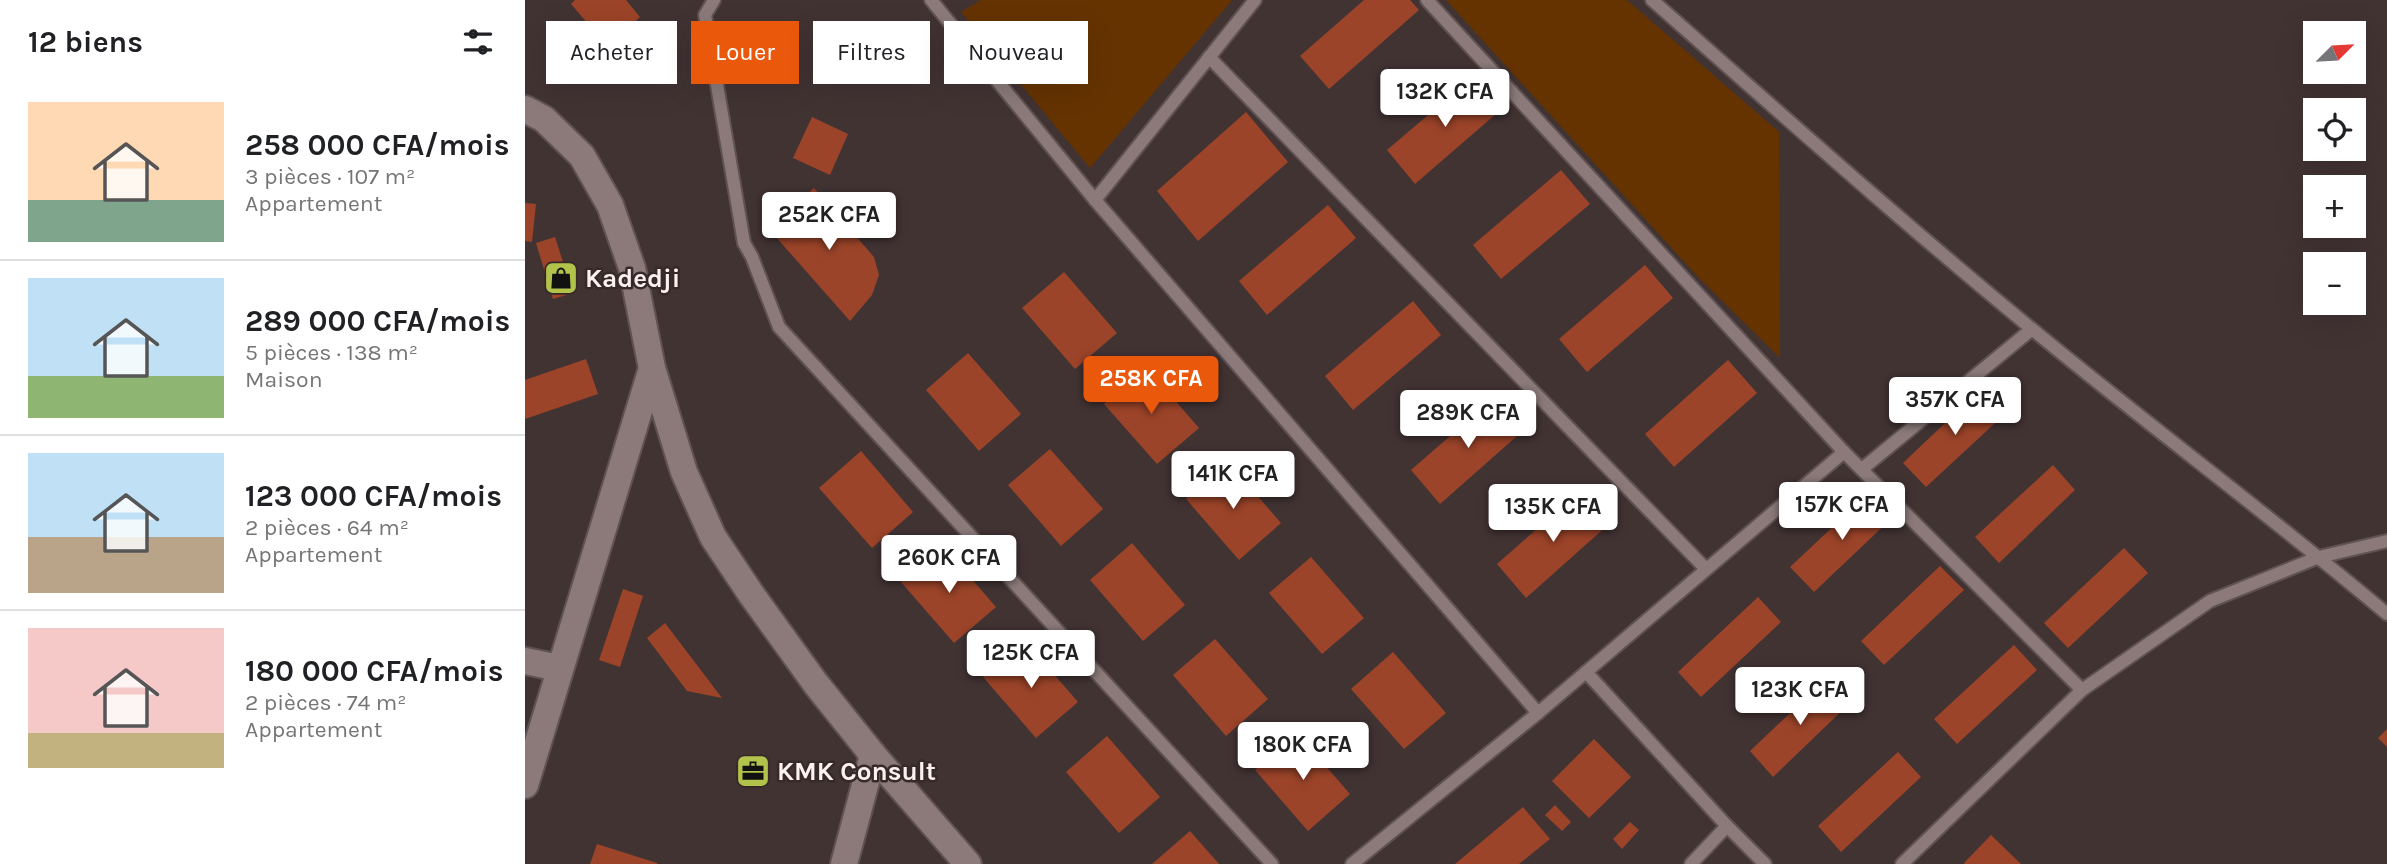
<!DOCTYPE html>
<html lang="fr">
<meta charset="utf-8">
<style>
:root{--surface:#fff;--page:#f2f2f2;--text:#202124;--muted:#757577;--line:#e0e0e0;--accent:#ea580c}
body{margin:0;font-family:Karla,sans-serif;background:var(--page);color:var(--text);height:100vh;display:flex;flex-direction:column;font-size:26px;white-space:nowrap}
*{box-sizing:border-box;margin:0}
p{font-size:23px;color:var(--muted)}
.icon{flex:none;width:38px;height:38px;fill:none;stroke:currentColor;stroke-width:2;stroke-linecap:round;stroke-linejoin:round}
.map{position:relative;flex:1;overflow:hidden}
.drawer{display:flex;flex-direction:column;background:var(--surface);width:525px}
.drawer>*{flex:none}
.top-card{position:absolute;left:21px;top:21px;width:665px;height:63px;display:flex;gap:14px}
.needle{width:46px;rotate:66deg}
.controls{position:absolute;left:1778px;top:21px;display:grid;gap:14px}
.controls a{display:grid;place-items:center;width:63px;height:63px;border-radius:0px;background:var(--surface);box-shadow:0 7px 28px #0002;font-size:35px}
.price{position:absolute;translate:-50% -60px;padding:0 16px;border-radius:7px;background:#fff;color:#222;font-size:23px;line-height:46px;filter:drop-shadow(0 2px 4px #0008)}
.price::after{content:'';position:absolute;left:50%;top:42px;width:21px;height:16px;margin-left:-10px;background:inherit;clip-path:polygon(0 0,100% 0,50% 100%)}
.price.selected{background:var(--accent);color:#fff}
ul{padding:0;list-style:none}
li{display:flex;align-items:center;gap:21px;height:175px;padding:0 28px}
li+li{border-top:2px solid var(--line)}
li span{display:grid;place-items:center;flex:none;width:196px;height:140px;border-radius:0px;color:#555}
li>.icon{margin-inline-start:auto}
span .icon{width:84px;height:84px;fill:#fffc;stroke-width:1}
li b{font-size:30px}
h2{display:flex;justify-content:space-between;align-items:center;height:84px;padding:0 28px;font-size:30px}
.pill{padding:0 24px;border-radius:0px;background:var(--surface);box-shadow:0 7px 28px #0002;font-size:24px;line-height:63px}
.pill.selected{background:var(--accent);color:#fff}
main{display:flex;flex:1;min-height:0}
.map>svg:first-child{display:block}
.green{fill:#653300}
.building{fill:#9c4429}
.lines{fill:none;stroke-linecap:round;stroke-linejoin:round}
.lane-casing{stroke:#5f5252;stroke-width:16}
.street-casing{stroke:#5f5252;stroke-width:30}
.lane{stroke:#8c7a7a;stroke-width:12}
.street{stroke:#8c7a7a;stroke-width:26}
.labels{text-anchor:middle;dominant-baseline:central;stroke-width:5;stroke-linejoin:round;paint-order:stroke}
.poi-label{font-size:26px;font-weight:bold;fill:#fbf1f0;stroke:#372929;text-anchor:start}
</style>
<main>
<section class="drawer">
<h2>12 biens<svg class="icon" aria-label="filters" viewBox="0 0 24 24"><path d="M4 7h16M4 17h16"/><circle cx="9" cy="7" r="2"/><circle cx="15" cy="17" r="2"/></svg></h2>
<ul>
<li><span style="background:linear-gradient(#ffd9b3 70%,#7fa58c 0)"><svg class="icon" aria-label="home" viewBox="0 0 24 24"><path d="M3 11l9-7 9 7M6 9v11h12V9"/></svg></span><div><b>258 000 CFA/mois</b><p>3 pièces · 107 m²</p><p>Appartement</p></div></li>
<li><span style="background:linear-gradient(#bfe0f5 70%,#8fb573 0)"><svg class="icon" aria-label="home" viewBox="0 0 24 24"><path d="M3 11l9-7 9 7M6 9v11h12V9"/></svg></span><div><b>289 000 CFA/mois</b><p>5 pièces · 138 m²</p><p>Maison</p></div></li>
<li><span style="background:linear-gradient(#bfe0f5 60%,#b9a48a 0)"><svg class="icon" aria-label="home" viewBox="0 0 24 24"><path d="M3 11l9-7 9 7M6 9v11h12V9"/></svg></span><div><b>123 000 CFA/mois</b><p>2 pièces · 64 m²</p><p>Appartement</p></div></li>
<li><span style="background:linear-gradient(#f6c9c9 75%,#c2b280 0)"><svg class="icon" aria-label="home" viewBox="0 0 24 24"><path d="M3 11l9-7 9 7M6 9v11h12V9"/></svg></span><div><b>180 000 CFA/mois</b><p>2 pièces · 74 m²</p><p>Appartement</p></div></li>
</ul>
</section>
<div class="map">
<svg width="1862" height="864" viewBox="0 0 1862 864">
<rect width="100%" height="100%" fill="#423333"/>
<g class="green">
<polygon points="456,0 707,0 565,168 436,12"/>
<polygon points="921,0 1102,0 1254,132 1255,358 1173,277"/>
</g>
<g class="building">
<polygon points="50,0 101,0 115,17 82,46 46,4"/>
<polygon points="839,0 885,0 894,10 804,89 775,56"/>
<polygon points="951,74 979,107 890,184 862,150"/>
<polygon points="721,112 763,162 673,241 632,191"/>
<polygon points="287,117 323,134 305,175 268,158"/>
<polygon points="1036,170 1065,204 976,279 948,245"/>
<polygon points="289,188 349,257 354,275 347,295 325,321 243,228"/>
<polygon points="0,203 11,204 7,242 0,241"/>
<polygon points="803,205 831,238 742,315 714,281"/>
<polygon points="30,237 48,293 28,299 11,243"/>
<polygon points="1120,265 1148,298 1062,372 1034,339"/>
<polygon points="539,272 592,333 550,369 497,308"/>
<polygon points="888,301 916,335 828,410 800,376"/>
<polygon points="443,353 496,414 454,451 401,390"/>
<polygon points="61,359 73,394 0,419 0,380"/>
<polygon points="1203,360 1232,393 1149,467 1120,434"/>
<polygon points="621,367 674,428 632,464 579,404"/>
<polygon points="1457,388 1481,413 1401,487 1378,463"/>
<polygon points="971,396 1000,429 915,504 886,470"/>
<polygon points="525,449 578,509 536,546 483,485"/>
<polygon points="336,451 388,512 347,548 294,488"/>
<polygon points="703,462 756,523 714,560 661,499"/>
<polygon points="1528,465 1550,490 1474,563 1450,537"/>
<polygon points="1055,491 1084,524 1001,598 972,564"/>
<polygon points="1345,492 1368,517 1289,592 1265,567"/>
<polygon points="607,543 660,605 618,641 565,580"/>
<polygon points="418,546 471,607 429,643 376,582"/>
<polygon points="1599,548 1623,573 1543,648 1519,623"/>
<polygon points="786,557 839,618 797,654 744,593"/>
<polygon points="1415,566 1439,590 1359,665 1336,641"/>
<polygon points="98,589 118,596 95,667 74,660"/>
<polygon points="1233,597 1256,622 1176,697 1153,672"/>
<polygon points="140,623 197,698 162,691 122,638"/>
<polygon points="690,639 743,699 701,736 648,675"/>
<polygon points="500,641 553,702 511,738 458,677"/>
<polygon points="1489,645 1512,670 1432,744 1409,719"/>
<polygon points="868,652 921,713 879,749 826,689"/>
<polygon points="1303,677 1326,702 1248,777 1225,751"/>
<polygon points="1862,729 1862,747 1853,738"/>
<polygon points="772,733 825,794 783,831 730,770"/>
<polygon points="582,736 635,797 594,833 541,772"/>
<polygon points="1069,739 1106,777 1064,818 1027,781"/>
<polygon points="1373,752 1396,777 1316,852 1293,826"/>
<polygon points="1030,805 1046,822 1037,831 1020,815"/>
<polygon points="998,807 1025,839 994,864 930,864"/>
<polygon points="1105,822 1114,830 1097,849 1088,839"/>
<polygon points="665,831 694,864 627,864"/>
<polygon points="1466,835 1496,864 1440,864 1439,863"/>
<polygon points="72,844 132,863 132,864 65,864"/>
</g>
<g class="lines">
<g class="lane-casing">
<g id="lane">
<polyline points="189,0 180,15 219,243 227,257 254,327 747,864"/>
<polyline points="406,0 570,200 1013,713 827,864"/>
<polyline points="902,0 1319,452 1557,690"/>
<path d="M 1127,0 C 1253,111 1378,223 1507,329 C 1624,426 1746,516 1862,614"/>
<polyline points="684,57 1181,569"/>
<polyline points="570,200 730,0"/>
<polyline points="1337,469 1507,329"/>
<polyline points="1061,672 1202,826 1240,864"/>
<polyline points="1013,713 1319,452"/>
<polyline points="1166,864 1202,826"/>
<polyline points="1377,864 1557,690 1685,601 1794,557 1862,541"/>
</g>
</g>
<g class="street-casing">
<g id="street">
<polyline points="0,109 19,119 57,156 85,205 107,268 127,368 159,472 188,537 226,594 291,684 348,755 443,864"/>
<polyline points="0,661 34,668"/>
<polyline points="0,785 127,368"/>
<polyline points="319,864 348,755"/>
</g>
</g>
<use href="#lane" class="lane"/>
<use href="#street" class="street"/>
</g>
<defs>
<g id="shop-square" transform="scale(1.75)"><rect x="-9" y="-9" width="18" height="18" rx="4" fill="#b2c34c" stroke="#372929"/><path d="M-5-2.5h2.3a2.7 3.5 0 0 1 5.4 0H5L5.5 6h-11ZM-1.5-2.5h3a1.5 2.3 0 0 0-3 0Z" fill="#111"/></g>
<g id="office-square" transform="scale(1.75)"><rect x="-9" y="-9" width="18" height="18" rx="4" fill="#b2c34c" stroke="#372929"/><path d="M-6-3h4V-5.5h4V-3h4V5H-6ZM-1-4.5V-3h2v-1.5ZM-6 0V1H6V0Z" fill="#111"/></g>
</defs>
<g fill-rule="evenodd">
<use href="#shop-square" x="36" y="278"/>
<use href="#office-square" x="228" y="771"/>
</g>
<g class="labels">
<g class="poi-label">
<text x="60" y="278">Kadedji</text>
<text x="252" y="771">KMK Consult</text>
</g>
</g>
</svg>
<div class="controls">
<a><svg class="needle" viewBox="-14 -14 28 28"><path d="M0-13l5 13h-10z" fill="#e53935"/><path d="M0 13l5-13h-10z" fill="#757577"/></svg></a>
<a><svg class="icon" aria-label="locate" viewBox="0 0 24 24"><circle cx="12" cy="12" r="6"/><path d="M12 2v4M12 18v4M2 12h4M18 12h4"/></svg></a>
<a>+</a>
<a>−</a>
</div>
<b class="price" style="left:920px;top:129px">132K CFA</b>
<b class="price" style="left:304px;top:252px">252K CFA</b>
<b class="price selected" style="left:626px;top:416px">258K CFA</b>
<b class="price" style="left:1430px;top:437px">357K CFA</b>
<b class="price" style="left:943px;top:450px">289K CFA</b>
<b class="price" style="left:708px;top:511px">141K CFA</b>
<b class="price" style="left:1317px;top:542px">157K CFA</b>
<b class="price" style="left:1028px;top:544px">135K CFA</b>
<b class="price" style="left:424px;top:595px">260K CFA</b>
<b class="price" style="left:506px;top:690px">125K CFA</b>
<b class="price" style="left:1275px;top:727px">123K CFA</b>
<b class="price" style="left:778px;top:782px">180K CFA</b>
<div class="top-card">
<a class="pill">Acheter</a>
<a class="pill selected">Louer</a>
<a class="pill">Filtres</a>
<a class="pill">Nouveau</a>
</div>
</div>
</main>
